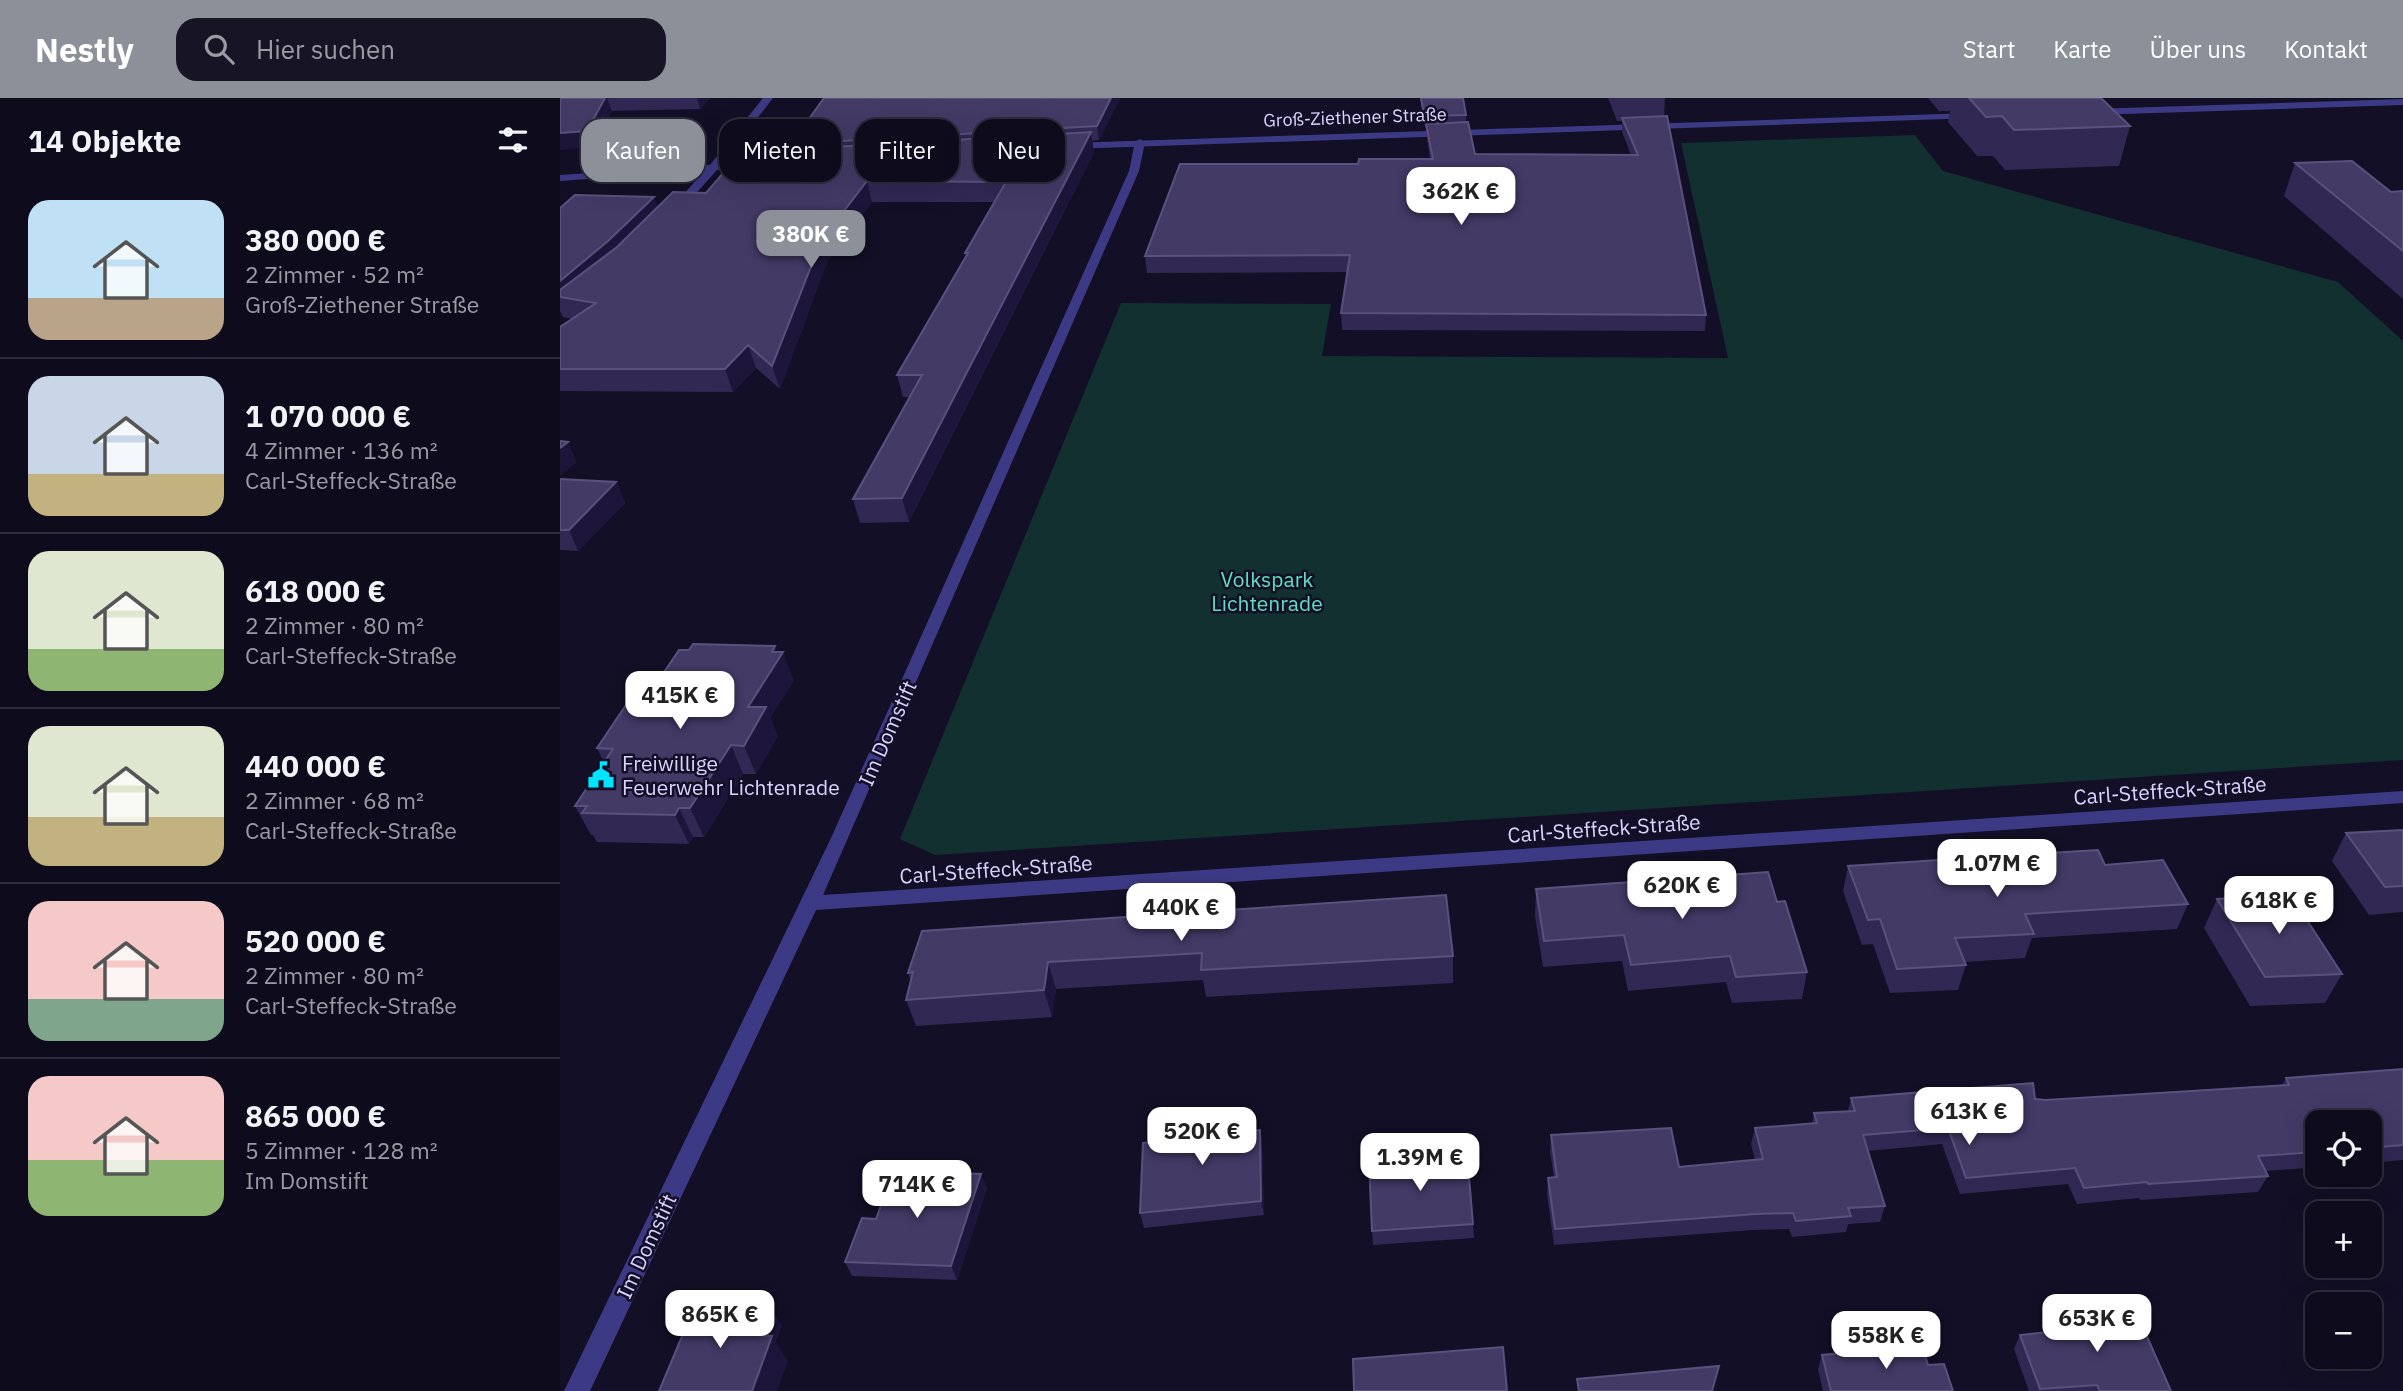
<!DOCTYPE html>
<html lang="de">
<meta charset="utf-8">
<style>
:root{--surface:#0e0b1c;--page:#171425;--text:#f1f3f6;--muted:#9b9ba3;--line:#2e2b3b;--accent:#8c9099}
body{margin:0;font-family:"IBM Plex Sans",sans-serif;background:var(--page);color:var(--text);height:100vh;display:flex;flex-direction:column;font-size:26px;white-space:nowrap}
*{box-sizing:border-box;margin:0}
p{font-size:23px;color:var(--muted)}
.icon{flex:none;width:38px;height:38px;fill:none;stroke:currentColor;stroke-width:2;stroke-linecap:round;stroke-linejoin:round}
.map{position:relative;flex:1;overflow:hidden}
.panel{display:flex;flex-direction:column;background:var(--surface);width:560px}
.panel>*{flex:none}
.hud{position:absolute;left:21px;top:21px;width:665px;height:63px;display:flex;gap:14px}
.controls{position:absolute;left:1745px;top:1012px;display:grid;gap:14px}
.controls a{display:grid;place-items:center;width:77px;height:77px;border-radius:14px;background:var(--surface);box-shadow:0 7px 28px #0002,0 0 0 2px var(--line);font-size:35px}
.price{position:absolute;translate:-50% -60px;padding:0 16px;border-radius:14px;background:#fff;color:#222;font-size:23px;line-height:46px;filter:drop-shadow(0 2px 4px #0008)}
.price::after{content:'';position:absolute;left:50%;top:42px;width:21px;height:16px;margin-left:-10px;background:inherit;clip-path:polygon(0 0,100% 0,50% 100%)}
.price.current{background:var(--accent);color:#fff}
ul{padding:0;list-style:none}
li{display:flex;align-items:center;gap:21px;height:175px;padding:0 28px}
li+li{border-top:2px solid var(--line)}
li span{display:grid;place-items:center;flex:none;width:196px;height:140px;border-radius:21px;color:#555}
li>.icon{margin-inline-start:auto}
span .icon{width:84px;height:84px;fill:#fffc;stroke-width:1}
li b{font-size:30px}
h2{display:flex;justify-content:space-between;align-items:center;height:84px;padding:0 28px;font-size:30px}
.chip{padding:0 24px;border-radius:21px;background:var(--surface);box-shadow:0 7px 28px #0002,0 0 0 2px var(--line);font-size:24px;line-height:63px}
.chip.current{background:var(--accent);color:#fff}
header{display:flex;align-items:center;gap:42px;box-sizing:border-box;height:98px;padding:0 35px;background:var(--accent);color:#fff}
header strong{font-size:33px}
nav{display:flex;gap:38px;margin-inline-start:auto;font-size:24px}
.search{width:490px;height:63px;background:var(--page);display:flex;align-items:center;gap:18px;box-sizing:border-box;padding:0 24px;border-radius:21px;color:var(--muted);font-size:26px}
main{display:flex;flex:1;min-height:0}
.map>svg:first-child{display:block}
.green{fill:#12302f}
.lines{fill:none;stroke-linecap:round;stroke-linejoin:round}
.minor{fill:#3d3a85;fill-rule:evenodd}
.tertiary{fill:#3d3a85;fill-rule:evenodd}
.wall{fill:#312854}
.shaded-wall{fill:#1d163a}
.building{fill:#433a66;stroke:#5a527e;stroke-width:2}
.labels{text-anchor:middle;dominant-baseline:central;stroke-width:5;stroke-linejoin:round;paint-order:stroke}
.far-street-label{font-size:18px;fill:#d9d4ff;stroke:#130f26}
.park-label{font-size:21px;fill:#5fe0c0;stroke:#130f26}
.street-label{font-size:21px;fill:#d9d4ff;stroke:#130f26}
.poi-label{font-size:21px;fill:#d9d4ff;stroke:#130f26;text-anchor:start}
</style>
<header>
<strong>Nestly</strong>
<div class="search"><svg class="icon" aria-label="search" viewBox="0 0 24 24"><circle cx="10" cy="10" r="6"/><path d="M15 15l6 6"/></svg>Hier suchen</div>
<nav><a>Start</a><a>Karte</a><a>Über uns</a><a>Kontakt</a></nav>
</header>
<main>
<section class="panel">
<h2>14 Objekte<svg class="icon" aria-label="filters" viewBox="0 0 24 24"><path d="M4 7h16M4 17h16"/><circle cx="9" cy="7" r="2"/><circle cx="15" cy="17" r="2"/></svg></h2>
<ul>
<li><span style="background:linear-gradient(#bfe0f5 70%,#b9a48a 0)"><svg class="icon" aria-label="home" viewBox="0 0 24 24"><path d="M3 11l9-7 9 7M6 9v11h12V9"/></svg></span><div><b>380 000 €</b><p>2 Zimmer · 52 m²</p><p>Groß-Ziethener Straße</p></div></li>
<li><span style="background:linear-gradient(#c9d6e8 70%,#c2b280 0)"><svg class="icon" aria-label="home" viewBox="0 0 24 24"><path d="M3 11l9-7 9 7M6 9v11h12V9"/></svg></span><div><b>1 070 000 €</b><p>4 Zimmer · 136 m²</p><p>Carl-Steffeck-Straße</p></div></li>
<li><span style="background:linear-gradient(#dfe7d0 70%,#8fb573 0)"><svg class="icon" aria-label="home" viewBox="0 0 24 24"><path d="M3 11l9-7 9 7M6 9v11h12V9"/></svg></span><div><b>618 000 €</b><p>2 Zimmer · 80 m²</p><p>Carl-Steffeck-Straße</p></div></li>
<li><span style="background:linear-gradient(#dfe7d0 65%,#c2b280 0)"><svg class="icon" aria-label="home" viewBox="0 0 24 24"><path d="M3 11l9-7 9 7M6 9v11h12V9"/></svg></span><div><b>440 000 €</b><p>2 Zimmer · 68 m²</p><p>Carl-Steffeck-Straße</p></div></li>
<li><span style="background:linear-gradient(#f6c9c9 70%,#7fa58c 0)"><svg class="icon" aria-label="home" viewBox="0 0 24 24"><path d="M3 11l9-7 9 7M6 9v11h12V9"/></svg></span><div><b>520 000 €</b><p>2 Zimmer · 80 m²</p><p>Carl-Steffeck-Straße</p></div></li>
<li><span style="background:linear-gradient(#f6c9c9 60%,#8fb573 0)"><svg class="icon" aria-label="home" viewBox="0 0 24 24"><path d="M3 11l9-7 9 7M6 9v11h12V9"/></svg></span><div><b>865 000 €</b><p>5 Zimmer · 128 m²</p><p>Im Domstift</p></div></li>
</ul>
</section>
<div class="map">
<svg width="1843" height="1293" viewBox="0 0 1843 1293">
<rect width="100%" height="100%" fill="#130f26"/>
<polygon class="green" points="1355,37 1383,73 1778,184 1843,243 1843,662 375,757 340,741 561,205 771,206 762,258 1168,260 1121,45"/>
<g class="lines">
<g class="minor">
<polygon points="203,0 213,0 158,71 119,114 111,114 111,110 150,67"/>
<polygon points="580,41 585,44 579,73 263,797 1843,693 1843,705 256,812 30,1293 4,1293 271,740 569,73 575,44"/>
</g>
<g class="tertiary">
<polygon points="1843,1 1843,7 1531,17 1526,14 1531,11"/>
<polygon points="1412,15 1415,16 1415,20 510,51 505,48 510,45"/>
<polygon points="234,61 239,64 238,66 0,83 0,77"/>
</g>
</g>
<g class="wall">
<polygon points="0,0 150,0 140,11 52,13 33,49"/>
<polygon points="264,0 560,0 539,42 532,43 534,54 349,424 300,425 293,401 349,299 343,299 337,277 406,159 405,155 434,104 312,104 267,164 220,291 196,270 173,294 0,293 0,229 12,221 3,219 0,213 0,110 98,108 146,95 207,72 233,52 231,46"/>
<polygon points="860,0 903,0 906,17 906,24 915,56 1071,57 1062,34 1062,23 1057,23 1048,0 1105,0 1104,18 1146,217 1145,233 782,232 781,215 788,174 587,175 585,158 798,66 870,61 867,40 866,29 865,29"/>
<polygon points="1368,0 1541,0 1570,28 1559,68 1445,72 1433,58 1417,58 1388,24 1390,13 1379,13"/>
<polygon points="1735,65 1831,94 1843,93 1843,201 1724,98"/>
<polygon points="0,381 56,384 65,405 18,453 0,452"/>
<polygon points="217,554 234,582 210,620 218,638 196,676 183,676 144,739 133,739 129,746 37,744 33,737 31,737 15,708 44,665 37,650"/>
<polygon points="1843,732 1843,814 1809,817 1772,763 1786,735"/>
<polygon points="1470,756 1545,767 1628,806 1617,831 1472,840 1465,860 1405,864 1406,867 1398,892 1330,895 1313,846 1302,847 1283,793 1288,768 1384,774 1465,769"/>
<polygon points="976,791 1217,804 1247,874 1242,901 1172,905 1166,884 1068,893 1062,863 983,869 975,818"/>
<polygon points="1657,801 1782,876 1765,905 1690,908 1644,830"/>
<polygon points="362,833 893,858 893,885 646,899 643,882 496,891 492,919 356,928 346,902 351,883 348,875"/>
<polygon points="1843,971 1843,1062 1810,1065 1810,1024 1757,1024 1757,1069 1706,1073 1708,1078 1698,1094 1580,1102 1579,1100 1517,1106 1508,1086 1400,1096 1382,1046 1308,1053 1325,1108 1320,1124 1288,1126 1286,1134 1232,1139 1229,1131 1193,1132 994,1147 987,1096 988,1080 994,1080 990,1054 991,1037 1119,1069 1195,1062 1191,1046 1195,1030 1252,1026 1254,1015 1288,1013 1291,1000 1486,1002 1722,987 1726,980"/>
<polygon points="672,1010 674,1025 674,1035 700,1032 702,1046 704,1117 584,1130 580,1115 630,1041"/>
<polygon points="427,1090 397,1182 292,1178 285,1164 316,1121"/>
<polygon points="913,1126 914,1140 813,1147 812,1133"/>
<polygon points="1509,1216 1611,1293 1469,1293 1454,1251 1460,1237 1503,1232 1502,1229"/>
<polygon points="1262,1257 1368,1267 1393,1293 1263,1293 1258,1271"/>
</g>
<g class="shaded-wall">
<polygon points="45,0 47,0 52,13 33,49 0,52 0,35"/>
<polygon points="137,0 150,0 140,11"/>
<polygon points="551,0 560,0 539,42 537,28"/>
<polygon points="531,34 534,54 349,424 342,400"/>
<polygon points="307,83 312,104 267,164 220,291 212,268 261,143"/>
<polygon points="94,99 100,114 0,199 0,183"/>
<polygon points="188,247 196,270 173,294 165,271"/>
<polygon points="8,344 17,364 0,378 0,350"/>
<polygon points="56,384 65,405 18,453 9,432"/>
<polygon points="215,548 219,559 223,554 234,582 210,620 218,638 196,676 184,648 188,609"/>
<polygon points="171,647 183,676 144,739 130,710"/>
<polygon points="119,710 133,739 129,746 115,717"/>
<polygon points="488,864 496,891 492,919 484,892"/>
<polygon points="672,1010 674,1025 674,1050 671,1035"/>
<polygon points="700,1032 702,1046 704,1117 701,1103"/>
<polygon points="421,1076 427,1090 397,1182 391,1168"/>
<polygon points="207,1203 222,1228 216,1244 228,1263 217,1293 192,1293 193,1237"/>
</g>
<g class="building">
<polygon points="0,0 45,0 27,33 0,35"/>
<polygon points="264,0 551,0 537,28 231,46"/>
<polygon points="861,0 903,0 906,17 864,18"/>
<polygon points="1409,0 1541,0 1570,28 1454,32 1442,18 1426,19"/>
<polygon points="1107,18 1146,217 781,215 790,157 585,158 620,66 798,66 799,61 873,61 866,26 908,24 915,56 1078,57 1062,20"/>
<polygon points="531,34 342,400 293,401 362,277 337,277 408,155 405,155 446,84 307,83 261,143 212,268 188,247 165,271 0,271 0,229 36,205 0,199 0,192 57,149 113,94 146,95 165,73 207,72 221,52"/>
<polygon points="1792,63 1831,94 1843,93 1843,153 1735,65"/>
<polygon points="15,97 94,99 48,143 0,183 0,110"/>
<polygon points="0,343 8,344 0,350"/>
<polygon points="0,381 56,384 9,432 0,432"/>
<polygon points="133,546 215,548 212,554 223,554 188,609 206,609 184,648 171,647 130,710 119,710 115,717 22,715 27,708 15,708 53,651 37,650 70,601 86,601 119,552 129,552"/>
<polygon points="1843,732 1843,788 1825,789 1786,735"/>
<polygon points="1538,752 1545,767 1603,762 1628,806 1465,816 1474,836 1395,840 1406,867 1337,871 1320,821 1308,822 1288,768 1379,762 1384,774 1476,768 1470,756"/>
<polygon points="1208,774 1217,804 1225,803 1247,874 1176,879 1170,858 1071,867 1064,837 984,843 976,791"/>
<polygon points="1730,796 1782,876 1705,879 1657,801"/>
<polygon points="886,797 893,858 641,872 642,855 488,864 484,892 346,902 353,874 348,875 362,833"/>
<polygon points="1843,971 1843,1047 1810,1050 1810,1024 1757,1024 1757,1054 1698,1058 1708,1078 1588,1086 1587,1084 1524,1090 1515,1070 1406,1080 1388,1030 1303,1037 1325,1108 1288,1110 1291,1118 1236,1123 1233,1115 1196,1116 995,1131 988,1080 997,1079 991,1037 1111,1030 1119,1069 1203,1061 1195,1030 1257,1025 1254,1015 1295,1013 1291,1000 1473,985 1475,1001 1486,1002 1729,987 1726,980"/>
<polygon points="672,1010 671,1035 700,1032 701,1103 580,1115 583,1045 630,1041 630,1015"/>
<polygon points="907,1056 913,1126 812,1133 809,1063"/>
<polygon points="334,1072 421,1076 391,1168 285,1164 302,1120 316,1121"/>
<polygon points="147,1202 207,1203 193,1237 212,1238 192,1293 99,1293 123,1236 133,1236"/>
<polygon points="1574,1209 1611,1293 1540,1293 1537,1287 1480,1291 1460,1237 1515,1231 1509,1216"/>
<polygon points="1362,1247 1368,1267 1384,1266 1393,1293 1271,1293 1262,1257"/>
<polygon points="943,1249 947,1293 794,1293 793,1261"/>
<polygon points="1159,1268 1152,1293 1019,1293 1017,1281"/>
</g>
<defs>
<g id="civic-bare" transform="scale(2.1)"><path d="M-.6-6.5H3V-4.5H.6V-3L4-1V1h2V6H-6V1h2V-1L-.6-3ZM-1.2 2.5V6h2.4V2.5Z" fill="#00e5ff" stroke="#130f26" stroke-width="2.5" paint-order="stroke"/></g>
</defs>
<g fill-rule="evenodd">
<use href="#civic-bare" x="41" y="677"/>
</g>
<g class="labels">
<g class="far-street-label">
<text transform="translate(795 19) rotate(-2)">Groß-Ziethener Straße</text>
</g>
<g class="park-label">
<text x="707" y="481">Volkspark<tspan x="707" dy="24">Lichtenrade</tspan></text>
</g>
<g class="street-label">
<text transform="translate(327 635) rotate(-66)">Im Domstift</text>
<text transform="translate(1610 692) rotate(-4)">Carl-Steffeck-Straße</text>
<text transform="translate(1044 730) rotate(-4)">Carl-Steffeck-Straße</text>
<text transform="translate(436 771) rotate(-4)">Carl-Steffeck-Straße</text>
<text transform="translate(86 1148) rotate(-65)">Im Domstift</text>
</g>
<g class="poi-label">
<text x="62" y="665">Freiwillige<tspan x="62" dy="24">Feuerwehr Lichtenrade</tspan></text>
</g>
</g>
</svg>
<div class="controls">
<a><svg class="icon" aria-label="locate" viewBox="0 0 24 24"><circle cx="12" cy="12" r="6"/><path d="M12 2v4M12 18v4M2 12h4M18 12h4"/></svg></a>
<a>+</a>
<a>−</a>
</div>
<b class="price" style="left:901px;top:129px">362K €</b>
<b class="price current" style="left:251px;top:172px">380K €</b>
<b class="price" style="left:120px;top:633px">415K €</b>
<b class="price" style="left:1437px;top:801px">1.07M €</b>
<b class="price" style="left:1122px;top:823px">620K €</b>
<b class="price" style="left:1719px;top:838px">618K €</b>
<b class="price" style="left:621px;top:845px">440K €</b>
<b class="price" style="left:1409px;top:1049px">613K €</b>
<b class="price" style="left:642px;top:1069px">520K €</b>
<b class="price" style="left:860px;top:1095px">1.39M €</b>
<b class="price" style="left:357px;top:1122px">714K €</b>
<b class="price" style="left:160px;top:1252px">865K €</b>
<b class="price" style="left:1537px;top:1256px">653K €</b>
<b class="price" style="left:1326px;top:1273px">558K €</b>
<div class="hud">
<a class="chip current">Kaufen</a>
<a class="chip">Mieten</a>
<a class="chip">Filter</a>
<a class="chip">Neu</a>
</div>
</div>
</main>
